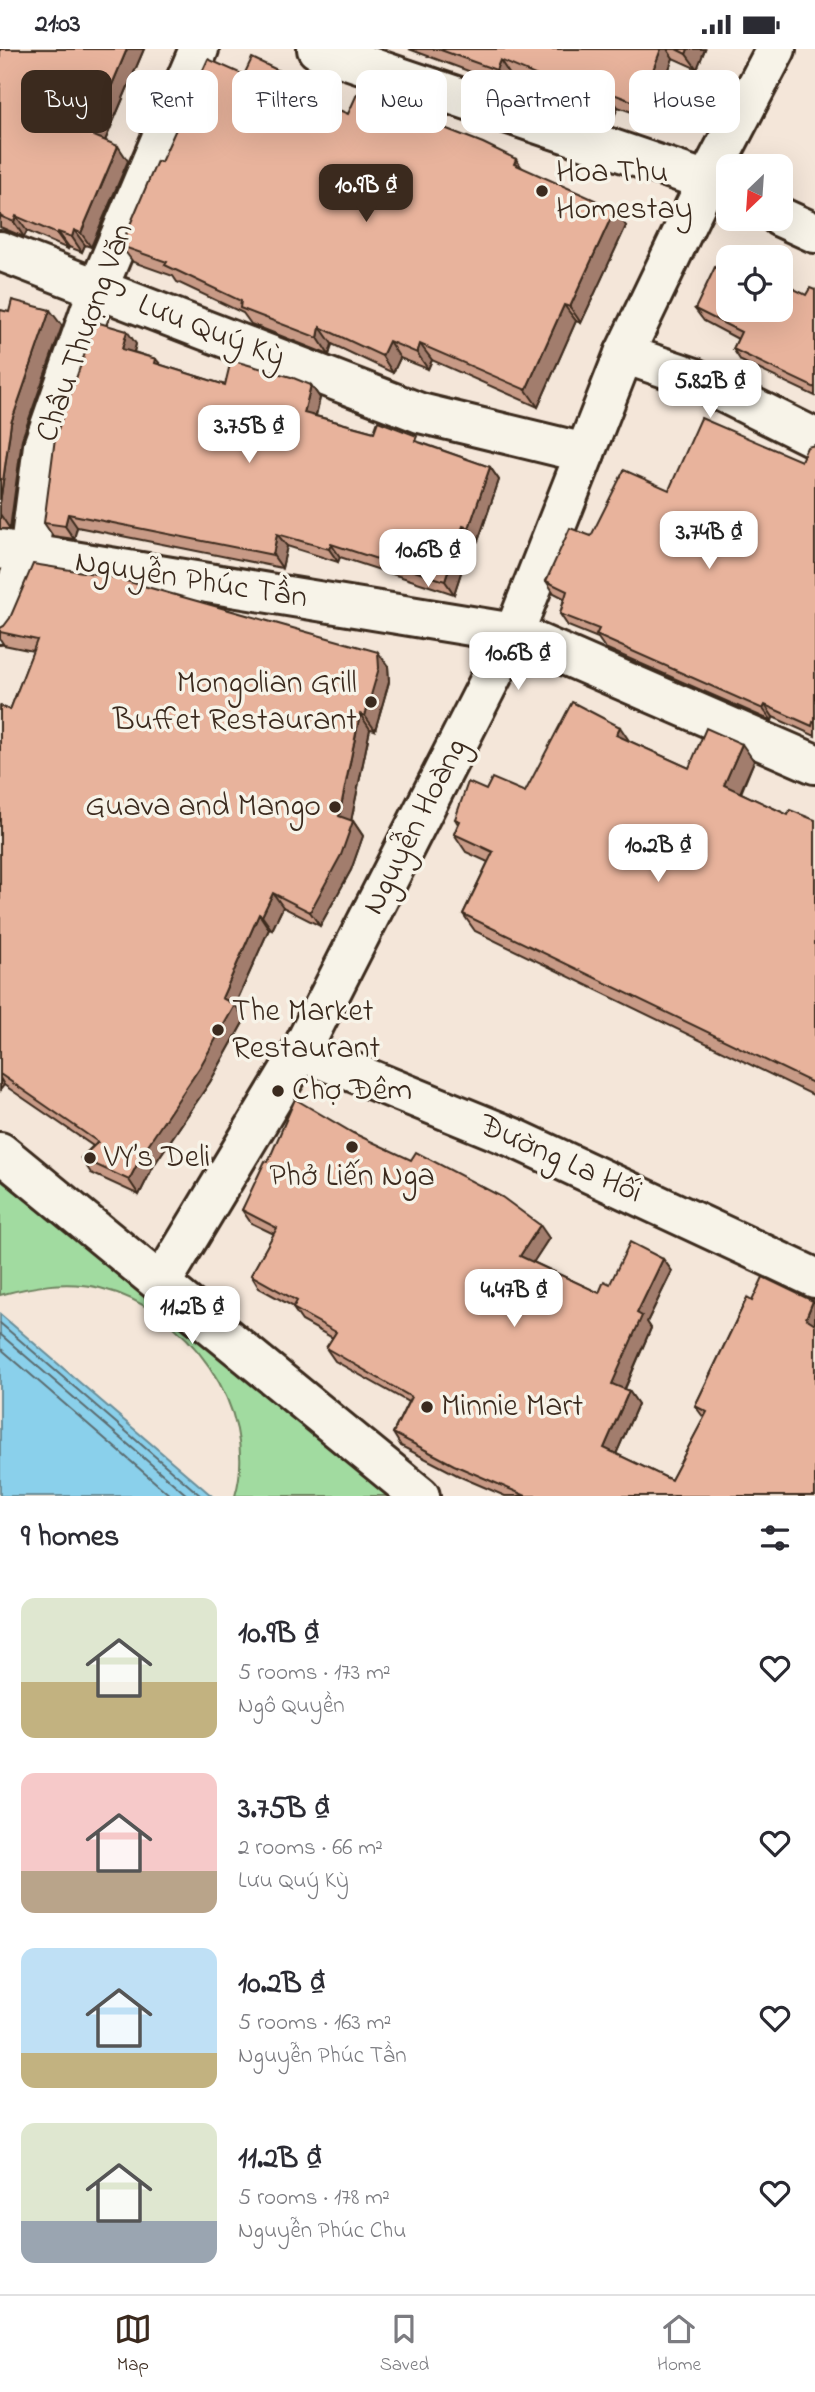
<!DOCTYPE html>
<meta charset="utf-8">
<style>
:root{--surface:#fff;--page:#f2f2f3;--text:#2b2b33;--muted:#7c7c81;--line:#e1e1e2;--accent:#3b2a1e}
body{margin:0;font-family:"Indie Flower",sans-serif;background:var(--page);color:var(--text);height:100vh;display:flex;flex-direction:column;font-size:26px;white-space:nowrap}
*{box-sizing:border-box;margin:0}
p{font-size:23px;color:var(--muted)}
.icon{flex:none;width:38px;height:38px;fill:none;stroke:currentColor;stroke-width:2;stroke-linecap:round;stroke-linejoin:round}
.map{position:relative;height:1447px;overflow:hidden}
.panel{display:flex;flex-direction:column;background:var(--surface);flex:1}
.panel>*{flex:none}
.top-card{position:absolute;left:21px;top:21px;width:774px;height:63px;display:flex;gap:14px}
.needle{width:46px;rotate:205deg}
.controls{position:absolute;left:716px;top:105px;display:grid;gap:14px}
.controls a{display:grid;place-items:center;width:77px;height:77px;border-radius:14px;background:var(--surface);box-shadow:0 7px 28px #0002;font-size:35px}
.price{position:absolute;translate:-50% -60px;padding:0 16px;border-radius:14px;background:#fff;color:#222;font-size:23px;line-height:46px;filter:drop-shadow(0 2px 4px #0008)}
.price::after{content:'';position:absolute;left:50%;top:42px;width:21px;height:16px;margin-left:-10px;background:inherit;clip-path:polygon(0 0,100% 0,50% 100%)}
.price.on{background:var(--accent);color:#fff}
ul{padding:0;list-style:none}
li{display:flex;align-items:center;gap:21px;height:175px;padding:0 21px}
li span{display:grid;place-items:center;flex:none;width:196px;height:140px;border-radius:14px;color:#555}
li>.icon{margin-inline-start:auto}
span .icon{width:84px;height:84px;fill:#fffc;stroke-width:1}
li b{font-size:30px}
h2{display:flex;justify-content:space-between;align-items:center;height:84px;padding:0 21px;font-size:30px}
.tag{padding:0 24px;border-radius:14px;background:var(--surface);box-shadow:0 7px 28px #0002;font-size:24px;line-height:63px}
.tag.on{background:var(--accent);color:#fff}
.status{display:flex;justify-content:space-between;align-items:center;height:49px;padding:0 35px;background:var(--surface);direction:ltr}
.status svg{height:19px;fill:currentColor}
.menu{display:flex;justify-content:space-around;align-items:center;height:98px;border-top:2px solid var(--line);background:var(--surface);font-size:19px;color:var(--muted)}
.menu a{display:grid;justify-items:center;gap:4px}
.menu .on{color:var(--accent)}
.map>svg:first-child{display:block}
.green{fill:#a1dba0;stroke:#6e825f;stroke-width:2}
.water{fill:#8ad0eb;stroke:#6a8e99;stroke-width:2}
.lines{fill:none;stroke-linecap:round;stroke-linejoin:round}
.shore{stroke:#5b6c70;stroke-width:2}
.minor-casing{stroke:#3b2a1e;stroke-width:44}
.minor{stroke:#f7f3e8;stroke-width:38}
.wall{fill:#c89a86;stroke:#3b2a1e;stroke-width:2}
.shaded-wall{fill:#a27d6d;stroke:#3b2a1e;stroke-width:2}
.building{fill:#e8b39c;stroke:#3b2a1e;stroke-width:2}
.poi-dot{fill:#3b2a1e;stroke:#f7f3e8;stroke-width:2.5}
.labels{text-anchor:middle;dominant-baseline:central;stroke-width:7;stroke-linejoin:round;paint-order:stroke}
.poi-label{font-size:32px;fill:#3b2a1e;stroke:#f7f3e8;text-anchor:start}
.street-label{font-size:32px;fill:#3b2a1e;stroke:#f7f3e8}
</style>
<div class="status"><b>21:03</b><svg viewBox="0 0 49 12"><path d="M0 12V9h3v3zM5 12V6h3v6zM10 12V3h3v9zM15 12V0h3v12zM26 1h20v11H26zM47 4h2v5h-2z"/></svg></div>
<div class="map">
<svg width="815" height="1447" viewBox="0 0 815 1447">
<rect width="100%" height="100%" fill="#f4e6d9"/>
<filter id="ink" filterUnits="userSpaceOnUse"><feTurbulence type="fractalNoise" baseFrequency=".0143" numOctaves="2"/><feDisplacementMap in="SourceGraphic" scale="14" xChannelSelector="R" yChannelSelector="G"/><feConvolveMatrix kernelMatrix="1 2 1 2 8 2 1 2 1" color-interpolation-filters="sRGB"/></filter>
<g filter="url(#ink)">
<path class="green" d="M 0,1131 L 44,1164 L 393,1447 L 235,1447 C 261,1360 186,1259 100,1239 C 66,1231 33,1237 0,1246 Z"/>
<polygon class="water" points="0,1265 212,1447 0,1447"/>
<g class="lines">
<g class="shore">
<polyline points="0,1274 201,1447"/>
<polyline points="0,1285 188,1447"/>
<polyline points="0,1299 171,1447"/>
</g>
<g class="minor-casing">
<g id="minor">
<polyline points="317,0 707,132 728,142"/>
<polyline points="780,168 815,184"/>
<polyline points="0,202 420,364 585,404"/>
<polyline points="624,305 692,328 815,389"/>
<polyline points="0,500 514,584 815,715"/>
<polyline points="0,575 29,505 43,397 98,239 199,0"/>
<polyline points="301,1002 514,1089 815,1229"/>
<polyline points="0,1103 420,1447"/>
<polyline points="162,1233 301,1002 514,584 624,305 707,132 776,0"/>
</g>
</g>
<use href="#minor" class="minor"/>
</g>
<g class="wall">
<polygon points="0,0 144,0 105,92 128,112 91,198 85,196 82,203 69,198 68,200 27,182 24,188 0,178"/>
<polygon points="409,0 705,0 697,20 673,9 651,70 618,58 613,70 510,26 506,36"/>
<polygon points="244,26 300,42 299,44 348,65 522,119 626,177 581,274 576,272 538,358 432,311 428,320 400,309 393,324 332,295 329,306 251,275 243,264 177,233 173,227 133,213 121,197 161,113"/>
<polygon points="815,241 815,347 741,312 733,300 738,290 704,272 695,260 728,261 806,246"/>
<polygon points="0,261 62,277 22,390 10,480 0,480"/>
<polygon points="136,295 134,303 156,310 161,316 225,336 311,336 320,349 316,367 374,383 422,394 490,418 499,431 478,492 472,490 454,545 340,508 338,513 287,497 282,519 77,478 74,490 53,487 44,474"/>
<polygon points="815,396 815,687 773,668 772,672 605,599 598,589 568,577 560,565 564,549 554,544 546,532 591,487 669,441 801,412"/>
<polygon points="0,579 388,617 389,633 375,681 370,680 351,772 353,772 363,787 351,821 320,877 283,858 272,881 269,880 235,956 245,970 210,1033 154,1116 139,1146 91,1124 81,1109 93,1097 4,1036 0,1041 0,657 10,661 33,602 4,596 0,590"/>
<polygon points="629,692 689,719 754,712 741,744 788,766 815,771 815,1047 475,882 463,865 488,813 466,803 454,785 458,775 455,770 486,741 525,743"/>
<polygon points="353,1084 549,1189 533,1213 599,1244 610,1235 663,1210 672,1222 647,1273 651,1279 625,1340 629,1342 638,1355 616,1405 671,1431 704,1369 695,1357 747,1249 815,1447 505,1447 463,1429 401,1397 393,1384 408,1353 335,1312 326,1299 333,1289 302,1272 293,1259 294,1258 259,1239 251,1226 274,1185 251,1174 242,1161 268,1113"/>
</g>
<g class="shaded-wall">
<polygon points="127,0 144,0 104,94 94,87 93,81"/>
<polygon points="661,0 667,0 673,9 651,70 640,55"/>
<polygon points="688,0 705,0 697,20 686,5"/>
<polygon points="500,11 510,26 506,36 496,21"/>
<polygon points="288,26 300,42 295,53 283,37"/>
<polygon points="608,43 618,58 613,70 603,55"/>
<polygon points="118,97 128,112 91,198 81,184"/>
<polygon points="516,110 527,126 514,115"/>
<polygon points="615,160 626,177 581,274 570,258"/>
<polygon points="16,167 27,182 24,188 14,173"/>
<polygon points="74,181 85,196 82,203 72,188"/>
<polygon points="58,183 69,198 68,200 57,185"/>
<polygon points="564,256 576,272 538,358 526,341"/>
<polygon points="50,261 62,277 22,390 10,480 0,465 0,454 11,374"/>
<polygon points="320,278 332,295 329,306 318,289"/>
<polygon points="127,282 136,295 131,313 122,300"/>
<polygon points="389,292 400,309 393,324 382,307"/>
<polygon points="420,295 432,311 428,320 417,304"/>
<polygon points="311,336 320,349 313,377 304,364"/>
<polygon points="490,418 499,431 478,492 469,479"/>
<polygon points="68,465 77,478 74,490 65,477"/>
<polygon points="463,477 472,490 454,545 445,532"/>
<polygon points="277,485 287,497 282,519 273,506"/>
<polygon points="331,495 340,508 338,513 329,500"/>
<polygon points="378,603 388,617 389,633 375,681 365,667"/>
<polygon points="765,656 773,668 772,672 763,660"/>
<polygon points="360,665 370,680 349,782 339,767"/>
<polygon points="620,678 632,696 616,686"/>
<polygon points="742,695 754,712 736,753 724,736"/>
<polygon points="353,772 363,787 351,821 320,877 310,863"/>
<polygon points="273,844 283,858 272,881 262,867"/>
<polygon points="259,865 269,880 235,956 245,970 210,1033 154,1116 139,1146 129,1131 222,949"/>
<polygon points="0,1029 4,1036 0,1041"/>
<polygon points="540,1176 549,1189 529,1220 520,1207"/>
<polygon points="663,1210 672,1222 647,1273 651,1279 621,1348 612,1335 637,1264"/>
<polygon points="813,1252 815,1254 815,1282 806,1269"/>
<polygon points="629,1342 638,1355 613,1412 604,1399"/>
</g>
<g class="building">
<polygon points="0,0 127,0 93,81 96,83 94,87 118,97 81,184 74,181 72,188 58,183 57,185 16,167 14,173 0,167"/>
<polygon points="438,0 661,0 640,55 608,43 603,55 500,11 496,21"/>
<polygon points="676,0 688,0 686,5"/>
<polygon points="252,9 288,26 283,37 348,65 357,45 483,94 516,110 514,115 615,160 570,258 564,256 526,341 420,295 417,304 389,292 382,307 320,278 318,289 240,259 241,252 165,216 167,213 121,197 157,112 161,113 208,10 244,26"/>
<polygon points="715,218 728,225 728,261 780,261 780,233 806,246 810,239 815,241 815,339 733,300 741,283 695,260"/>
<polygon points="12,251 50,261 11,374 0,454 0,261 9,263"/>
<polygon points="96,273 127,282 122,300 156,310 155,314 225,336 231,311 291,328 311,336 304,364 374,383 378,372 417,387 415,392 490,418 469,479 463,477 445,532 331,495 329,500 277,485 273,506 68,465 65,477 44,474 55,389"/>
<polygon points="701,369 801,412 807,398 815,396 815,674 813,673 812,677 765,656 763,660 596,586 599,580 560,565 567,542 546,532 570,479 591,487 624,421 669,441"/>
<polygon points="33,515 108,527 378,603 379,619 365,667 360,665 339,767 353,772 341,806 310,863 273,844 262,867 259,865 222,949 235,956 200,1018 144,1102 129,1131 81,1109 98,1093 0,1025 0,657 10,661 37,591 0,583 0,579 4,577 10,569"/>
<polygon points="572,653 620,678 616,686 689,719 706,679 742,695 724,736 788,766 790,761 815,771 815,1035 463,865 493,803 454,785 460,772 455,770 468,733 486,741 492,729 525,743"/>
<polygon points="295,1050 353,1084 411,1111 416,1103 502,1148 540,1176 520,1207 599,1244 604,1232 610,1235 630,1193 663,1210 637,1264 642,1267 612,1335 629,1342 604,1399 671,1431 707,1363 695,1357 747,1249 752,1252 763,1228 813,1252 806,1269 815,1275 815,1447 526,1447 454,1416 393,1384 411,1348 326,1299 336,1283 293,1259 297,1252 251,1226 277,1179 242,1161 265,1112 268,1113"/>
</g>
</g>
<g class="poi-dot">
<circle cx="542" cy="142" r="7"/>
<circle cx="371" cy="653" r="7"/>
<circle cx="335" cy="758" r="7"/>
<circle cx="218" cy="981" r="7"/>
<circle cx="278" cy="1042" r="7"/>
<circle cx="352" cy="1098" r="7"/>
<circle cx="90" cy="1109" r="7"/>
<circle cx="427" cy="1358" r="7"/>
</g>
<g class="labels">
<g class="poi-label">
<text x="556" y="124">Hoa Thu<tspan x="556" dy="37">Homestay</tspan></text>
<text x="357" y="635" text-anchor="end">Mongolian Grill<tspan x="357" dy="37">Buffet Restaurant</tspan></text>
<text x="321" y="758" text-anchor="end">Guava and Mango</text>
<text x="232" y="963">The Market<tspan x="232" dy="37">Restaurant</tspan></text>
<text x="292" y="1042">Chợ Đêm</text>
<text x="104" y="1109">VY’s Deli</text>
<text x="352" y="1128" text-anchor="middle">Phở Liến Nga</text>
<text x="441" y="1358">Minnie Mart</text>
</g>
<g class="street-label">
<text transform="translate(211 283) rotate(21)">Lưu Quý Kỳ</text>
<text transform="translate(86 284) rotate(-70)">Châu Thượng Văn</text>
<text transform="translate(191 532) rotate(9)">Nguyễn Phúc Tần</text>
<text transform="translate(416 778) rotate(-63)">Nguyễn Hoàng</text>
<text transform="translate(560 1111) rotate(24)">Đường La Hối</text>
</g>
</g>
</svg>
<div class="controls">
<a><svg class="needle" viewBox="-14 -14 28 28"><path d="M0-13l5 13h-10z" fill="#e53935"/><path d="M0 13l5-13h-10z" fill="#7c7c81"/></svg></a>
<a><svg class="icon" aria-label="locate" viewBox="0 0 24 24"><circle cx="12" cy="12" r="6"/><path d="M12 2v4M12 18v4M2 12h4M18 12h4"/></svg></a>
</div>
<b class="price on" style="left:366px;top:175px">10.9B ₫</b>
<b class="price" style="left:710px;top:371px">5.82B ₫</b>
<b class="price" style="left:249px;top:416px">3.75B ₫</b>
<b class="price" style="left:709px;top:522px">3.74B ₫</b>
<b class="price" style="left:428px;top:540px">10.6B ₫</b>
<b class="price" style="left:518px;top:643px">10.6B ₫</b>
<b class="price" style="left:658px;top:835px">10.2B ₫</b>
<b class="price" style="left:514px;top:1280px">4.47B ₫</b>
<b class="price" style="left:192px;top:1297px">11.2B ₫</b>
<div class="top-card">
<a class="tag on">Buy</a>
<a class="tag">Rent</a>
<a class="tag">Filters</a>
<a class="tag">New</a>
<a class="tag">Apartment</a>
<a class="tag">House</a>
</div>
</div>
<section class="panel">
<h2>9 homes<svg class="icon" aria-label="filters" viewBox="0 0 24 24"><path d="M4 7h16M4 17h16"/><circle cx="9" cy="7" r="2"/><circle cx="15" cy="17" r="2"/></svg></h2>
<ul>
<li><span style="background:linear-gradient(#dfe7d0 60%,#c2b280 0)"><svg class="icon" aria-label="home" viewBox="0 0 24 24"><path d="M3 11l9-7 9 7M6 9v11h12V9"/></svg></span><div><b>10.9B ₫</b><p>5 rooms · 173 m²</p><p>Ngô Quyền</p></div><svg class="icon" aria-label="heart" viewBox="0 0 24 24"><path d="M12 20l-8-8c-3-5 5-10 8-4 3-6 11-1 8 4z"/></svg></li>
<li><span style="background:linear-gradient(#f6c9c9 70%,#b9a48a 0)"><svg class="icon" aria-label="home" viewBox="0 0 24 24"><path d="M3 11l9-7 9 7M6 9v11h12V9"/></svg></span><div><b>3.75B ₫</b><p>2 rooms · 66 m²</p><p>Lưu Quý Kỳ</p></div><svg class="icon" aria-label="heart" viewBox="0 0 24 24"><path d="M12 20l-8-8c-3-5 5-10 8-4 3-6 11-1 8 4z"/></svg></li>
<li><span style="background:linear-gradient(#bfe0f5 75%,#c2b280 0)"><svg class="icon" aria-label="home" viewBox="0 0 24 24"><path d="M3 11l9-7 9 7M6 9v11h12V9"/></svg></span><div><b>10.2B ₫</b><p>5 rooms · 163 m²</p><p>Nguyễn Phúc Tần</p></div><svg class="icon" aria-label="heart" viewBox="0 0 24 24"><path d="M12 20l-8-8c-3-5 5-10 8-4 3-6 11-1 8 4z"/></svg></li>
<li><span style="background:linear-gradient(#dfe7d0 70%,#9aa5b1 0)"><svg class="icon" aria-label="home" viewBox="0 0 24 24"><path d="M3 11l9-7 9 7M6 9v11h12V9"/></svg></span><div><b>11.2B ₫</b><p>5 rooms · 178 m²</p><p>Nguyễn Phúc Chu</p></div><svg class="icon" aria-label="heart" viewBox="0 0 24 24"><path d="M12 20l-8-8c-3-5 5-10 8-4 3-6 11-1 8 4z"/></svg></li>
</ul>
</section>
<nav class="menu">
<a class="on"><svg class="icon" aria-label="map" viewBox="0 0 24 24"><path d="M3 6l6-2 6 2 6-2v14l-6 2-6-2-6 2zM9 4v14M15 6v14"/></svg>Map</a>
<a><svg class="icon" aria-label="saved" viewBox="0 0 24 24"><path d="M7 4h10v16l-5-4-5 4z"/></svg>Saved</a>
<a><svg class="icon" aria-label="home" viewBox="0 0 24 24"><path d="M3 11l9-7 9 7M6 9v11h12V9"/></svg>Home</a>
</nav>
